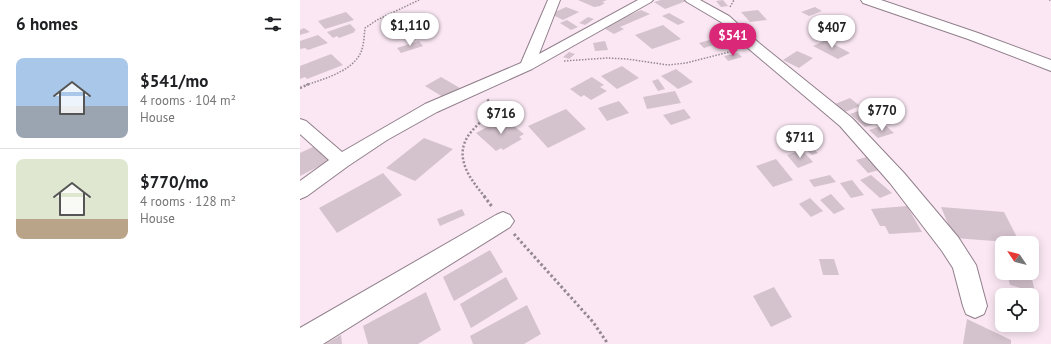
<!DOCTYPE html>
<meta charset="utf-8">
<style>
:root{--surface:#fff;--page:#f6f6f6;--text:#202124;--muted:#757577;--line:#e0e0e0;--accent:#db2777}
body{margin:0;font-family:"PT Sans",sans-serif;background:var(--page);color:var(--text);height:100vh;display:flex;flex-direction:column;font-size:15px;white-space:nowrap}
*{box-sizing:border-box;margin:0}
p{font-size:13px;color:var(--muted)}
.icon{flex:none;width:22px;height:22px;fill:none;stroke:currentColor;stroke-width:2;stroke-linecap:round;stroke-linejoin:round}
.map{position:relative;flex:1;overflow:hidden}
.panel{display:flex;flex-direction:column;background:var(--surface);width:300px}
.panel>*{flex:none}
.needle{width:26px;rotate:305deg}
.buttons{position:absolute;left:695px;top:236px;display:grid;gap:8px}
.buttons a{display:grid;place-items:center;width:44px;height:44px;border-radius:8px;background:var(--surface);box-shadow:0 2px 10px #0003;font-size:20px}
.price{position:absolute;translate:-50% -34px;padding:0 9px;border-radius:14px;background:#fff;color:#222;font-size:13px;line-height:26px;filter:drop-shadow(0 1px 2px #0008)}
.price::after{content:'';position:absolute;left:50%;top:24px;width:12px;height:9px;margin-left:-6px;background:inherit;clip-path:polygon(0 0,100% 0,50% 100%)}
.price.on{background:var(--accent);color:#fff}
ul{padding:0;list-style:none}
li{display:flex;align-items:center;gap:12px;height:100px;padding:0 16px}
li+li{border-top:1px solid var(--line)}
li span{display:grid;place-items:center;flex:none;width:112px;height:80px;border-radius:8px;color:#555}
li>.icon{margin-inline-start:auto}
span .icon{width:48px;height:48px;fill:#fffc;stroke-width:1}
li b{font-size:17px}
h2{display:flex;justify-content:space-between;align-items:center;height:48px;padding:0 16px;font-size:17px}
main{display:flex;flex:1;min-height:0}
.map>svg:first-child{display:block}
.building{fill:#d4c2cd}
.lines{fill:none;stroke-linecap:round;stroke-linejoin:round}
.street-casing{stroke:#907f8a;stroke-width:2}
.secondary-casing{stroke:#907f8a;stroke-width:2}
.path-far2{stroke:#958890;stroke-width:1.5;stroke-dasharray:1.5 1.5;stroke-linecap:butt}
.path-far1{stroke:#958890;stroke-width:2.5;stroke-dasharray:2 2;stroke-linecap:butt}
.path{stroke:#958890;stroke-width:3;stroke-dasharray:2.5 2.5;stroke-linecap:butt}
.street{fill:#fff;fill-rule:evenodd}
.secondary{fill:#fff;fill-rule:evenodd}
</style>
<main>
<section class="panel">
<h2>6 homes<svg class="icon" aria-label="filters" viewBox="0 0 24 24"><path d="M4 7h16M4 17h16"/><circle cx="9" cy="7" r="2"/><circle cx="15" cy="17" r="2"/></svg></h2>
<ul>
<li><span style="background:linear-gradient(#a9c7e8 60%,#9aa5b1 0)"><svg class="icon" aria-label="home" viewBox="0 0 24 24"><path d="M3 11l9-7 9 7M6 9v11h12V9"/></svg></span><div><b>$541/mo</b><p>4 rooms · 104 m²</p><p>House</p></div></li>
<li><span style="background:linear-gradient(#dfe7d0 75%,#b9a48a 0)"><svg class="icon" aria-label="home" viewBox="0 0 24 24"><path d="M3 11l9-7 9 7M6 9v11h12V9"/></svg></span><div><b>$770/mo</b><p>4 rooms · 128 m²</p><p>House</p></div></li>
</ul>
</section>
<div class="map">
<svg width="751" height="344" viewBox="0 0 751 344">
<rect width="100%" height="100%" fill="#fae7f3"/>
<g class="building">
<polygon points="278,0 307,0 302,2 305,3 300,6 294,7"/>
<polygon points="361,0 389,0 365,9 354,2"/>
<polygon points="423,0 428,6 421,7 416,1"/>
<polygon points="266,7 279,12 263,20 251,14"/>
<polygon points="515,7 522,11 509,16 501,12"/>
<polygon points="341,10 350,14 320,27 324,29 314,34 302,27"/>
<polygon points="458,10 467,20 450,22 441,12"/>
<polygon points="46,12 54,20 25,29 18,21"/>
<polygon points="369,13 385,22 378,25 362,16"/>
<polygon points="288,17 294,19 285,25 279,23"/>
<polygon points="267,20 278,27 271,30 260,23"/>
<polygon points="50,24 56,30 54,31 55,32 39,38 37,36 33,38 27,32"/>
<polygon points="363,25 381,39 352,49 335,35"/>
<polygon points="4,28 10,32 0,35 0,30"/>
<polygon points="18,35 28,43 8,50 5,48 0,49 0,41"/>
<polygon points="426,35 432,39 404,48 399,43"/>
<polygon points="526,40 550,53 538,59 513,46"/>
<polygon points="119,41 123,46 101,53 97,48"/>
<polygon points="305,41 308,50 295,51 293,43"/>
<polygon points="497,51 513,58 499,68 483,60"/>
<polygon points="269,52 275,54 269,59 263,57"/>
<polygon points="438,53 442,57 428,61 424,56"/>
<polygon points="31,54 43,65 7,79 5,77 0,79 0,66"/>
<polygon points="322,66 339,78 317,89 301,76"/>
<polygon points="376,69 393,82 378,89 361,76"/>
<polygon points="141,77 160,88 143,97 125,86"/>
<polygon points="292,77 304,85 300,87 307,91 291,100 284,95 281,97 270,89"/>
<polygon points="358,79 365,89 358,91 352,81"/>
<polygon points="375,91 381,103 347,109 343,97"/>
<polygon points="550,98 560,106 545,112 535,104"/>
<polygon points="319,101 329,113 307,121 298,108"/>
<polygon points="570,107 586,120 565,127 550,114"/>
<polygon points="266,109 286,129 248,148 228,126"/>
<polygon points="384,109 391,118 371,125 363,115"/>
<polygon points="204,118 224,134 219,137 222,139 203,150 201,148 196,151 176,133"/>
<polygon points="585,125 594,133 578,138 569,130"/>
<polygon points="124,138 153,149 115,181 86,168"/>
<polygon points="17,145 31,160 0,176 0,153"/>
<polygon points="509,145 518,153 512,155 504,148"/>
<polygon points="502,150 513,162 498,168 487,155"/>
<polygon points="570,156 583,169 568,173 556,160"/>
<polygon points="476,159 493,180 473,187 456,166"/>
<polygon points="83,173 102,195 37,233 19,208"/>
<polygon points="530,175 536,182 514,187 509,180"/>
<polygon points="571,175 592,193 580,198 560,180"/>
<polygon points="552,180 564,195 551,198 540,183"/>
<polygon points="531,194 545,209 534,214 520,200"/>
<polygon points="510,198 523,211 511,217 499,204"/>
<polygon points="607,206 622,232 589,234 585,226 580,226 571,209"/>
<polygon points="641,207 704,212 720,243 654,238"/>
<polygon points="162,209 165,215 140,226 137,219"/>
<polygon points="190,250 203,272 154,301 143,277"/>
<polygon points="519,259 534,259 539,275 523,275"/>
<polygon points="707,273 731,275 735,292 710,285"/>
<polygon points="206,277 218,299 171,328 160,304"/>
<polygon points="474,287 492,317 471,327 453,296"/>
<polygon points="126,292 141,330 118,344 68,344 63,326"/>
<polygon points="227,305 241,334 224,344 173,344 170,336"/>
<polygon points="667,319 711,340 711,344 663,344"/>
<polygon points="41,335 42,344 25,344"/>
</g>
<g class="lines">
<g class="street-casing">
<g id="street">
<polygon points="248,0 260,0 239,54 338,0 353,0 351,2 232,69 137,112 87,140 48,166 7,196 0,199 0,181 29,160 0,134 0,119 6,121 42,152 125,104 221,63"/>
<polygon points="385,0 400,0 429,16 459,43 552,118 604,173 658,237 676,265 687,306 684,314 675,318 666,314 663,306 653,268 642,251 590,183 540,126 449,49 421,22 387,2"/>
<polygon points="203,212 210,215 214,221 210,227 23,344 0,344 0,328 196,215"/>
</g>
</g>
<g class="secondary-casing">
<polygon id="secondary" points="561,0 581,0 678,33 751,60 751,71 668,39 563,3"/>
</g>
<g class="path-far2">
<polyline points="749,0 751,0"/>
<polyline points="430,7 434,0"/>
<polyline points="264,61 307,58 327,59 368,65 386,63 437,50"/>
<path d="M 6,85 C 24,79 53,71 61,52 C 64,45 64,36 65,28 L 77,20 L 119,0"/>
</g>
<g class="path-far1">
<polyline points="0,88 9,84"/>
<path d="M 185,197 C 169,178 152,155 171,132 C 177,125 184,119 189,111 L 191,107 L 187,98"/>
</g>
<g class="path">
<polyline points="184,196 193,208"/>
<polyline points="214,234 293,322 308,344"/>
</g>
<use href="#street" class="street"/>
<use href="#secondary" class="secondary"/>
</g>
</svg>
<div class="buttons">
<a><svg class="needle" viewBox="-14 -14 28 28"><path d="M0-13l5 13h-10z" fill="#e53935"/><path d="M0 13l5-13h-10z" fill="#757577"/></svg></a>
<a><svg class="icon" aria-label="locate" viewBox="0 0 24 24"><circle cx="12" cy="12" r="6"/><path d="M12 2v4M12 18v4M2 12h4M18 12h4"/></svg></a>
</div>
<b class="price" style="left:110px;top:47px">$1,110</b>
<b class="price" style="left:532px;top:49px">$407</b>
<b class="price on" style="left:433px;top:57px">$541</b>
<b class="price" style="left:582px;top:132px">$770</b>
<b class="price" style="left:201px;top:135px">$716</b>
<b class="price" style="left:500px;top:159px">$711</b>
</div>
</main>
